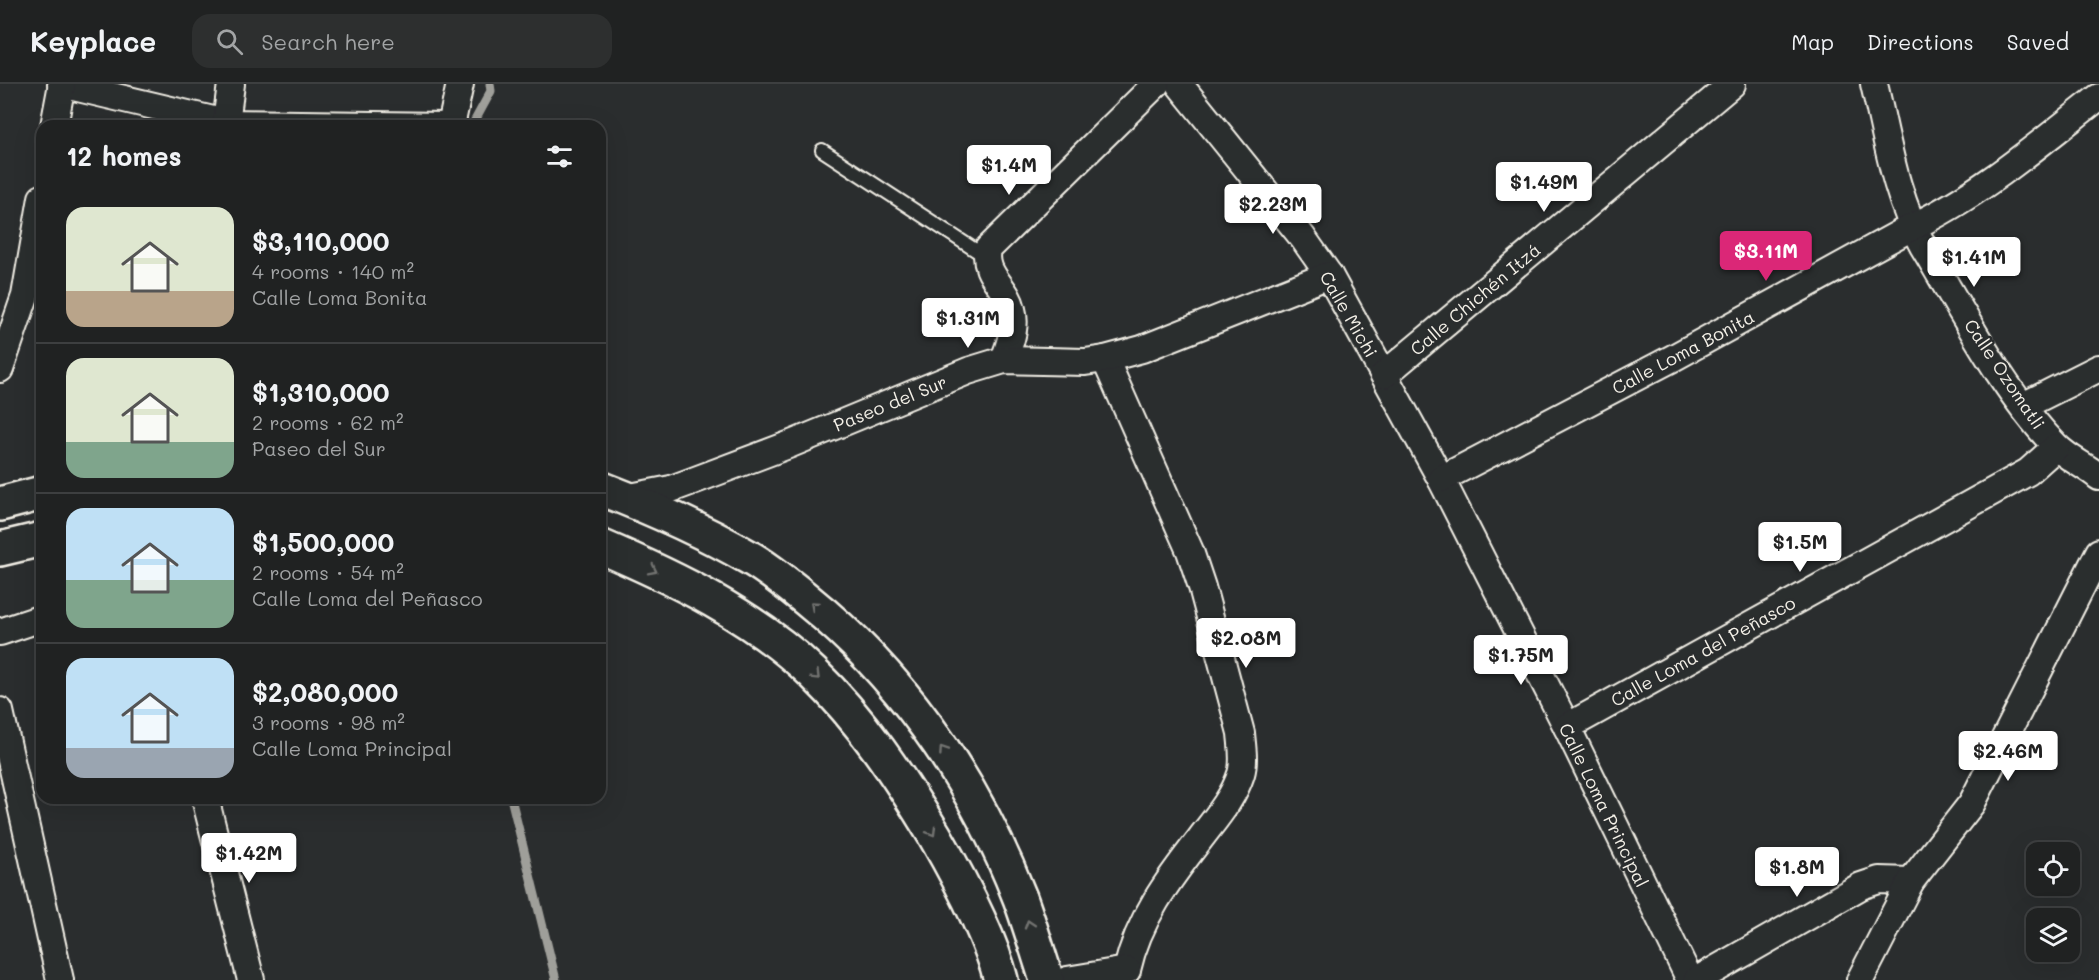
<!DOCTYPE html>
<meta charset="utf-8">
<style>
:root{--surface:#202222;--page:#2d2f2f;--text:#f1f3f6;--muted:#a2a4a5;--line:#3d3f40;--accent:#db2777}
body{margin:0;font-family:Mali,sans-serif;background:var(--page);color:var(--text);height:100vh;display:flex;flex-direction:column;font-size:22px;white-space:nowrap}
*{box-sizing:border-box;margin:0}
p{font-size:20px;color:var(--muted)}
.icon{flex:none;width:33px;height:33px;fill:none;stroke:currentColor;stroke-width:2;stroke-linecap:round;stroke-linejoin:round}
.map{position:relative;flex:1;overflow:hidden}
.sheet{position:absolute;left:36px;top:36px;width:570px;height:684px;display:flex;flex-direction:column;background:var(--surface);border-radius:18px;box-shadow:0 6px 24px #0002,0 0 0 2px var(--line)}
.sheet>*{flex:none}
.buttons{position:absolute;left:2026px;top:758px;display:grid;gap:12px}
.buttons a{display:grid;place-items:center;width:54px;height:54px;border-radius:12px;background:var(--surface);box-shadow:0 6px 24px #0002,0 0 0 2px var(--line);font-size:30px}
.price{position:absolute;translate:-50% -51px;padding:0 14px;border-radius:6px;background:#fff;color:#222;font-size:20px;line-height:39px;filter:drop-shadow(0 2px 3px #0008)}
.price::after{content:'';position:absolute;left:50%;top:36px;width:18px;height:14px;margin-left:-9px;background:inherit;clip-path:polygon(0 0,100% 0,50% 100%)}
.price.on{background:var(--accent);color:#fff}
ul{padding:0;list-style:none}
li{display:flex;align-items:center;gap:18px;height:150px;padding:0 30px}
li+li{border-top:2px solid var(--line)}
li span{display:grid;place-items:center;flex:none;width:168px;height:120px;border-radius:18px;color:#555}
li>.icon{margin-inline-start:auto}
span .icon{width:72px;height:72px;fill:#fffc;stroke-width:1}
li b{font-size:26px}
h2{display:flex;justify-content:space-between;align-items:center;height:72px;padding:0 30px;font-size:26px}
header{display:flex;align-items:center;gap:36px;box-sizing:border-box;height:84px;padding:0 30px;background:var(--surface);border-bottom:2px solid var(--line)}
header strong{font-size:28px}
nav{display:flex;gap:33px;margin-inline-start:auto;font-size:21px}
.search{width:420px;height:54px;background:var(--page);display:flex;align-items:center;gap:15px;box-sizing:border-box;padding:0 21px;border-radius:18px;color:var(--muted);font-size:22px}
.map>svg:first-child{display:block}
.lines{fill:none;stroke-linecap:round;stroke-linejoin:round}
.stream{stroke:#9f9f9a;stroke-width:9}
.service-casing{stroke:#f4f1e8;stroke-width:16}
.minor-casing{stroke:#f4f1e8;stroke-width:30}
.primary-casing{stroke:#f4f1e8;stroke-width:38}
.service{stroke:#2a2d2e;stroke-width:12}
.minor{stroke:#2a2d2e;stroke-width:26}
.primary{stroke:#2a2d2e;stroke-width:33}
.oneway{stroke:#71726f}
.labels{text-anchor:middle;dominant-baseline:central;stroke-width:5;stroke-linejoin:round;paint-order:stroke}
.street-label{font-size:18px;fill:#f4f1e8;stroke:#2a2d2e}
</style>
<header>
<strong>Keyplace</strong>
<div class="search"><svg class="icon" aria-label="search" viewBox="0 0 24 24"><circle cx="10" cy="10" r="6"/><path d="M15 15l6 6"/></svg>Search here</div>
<nav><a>Map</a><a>Directions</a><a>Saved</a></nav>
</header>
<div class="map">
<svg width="2099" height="896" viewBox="0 0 2099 896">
<rect width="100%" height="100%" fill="#2a2d2e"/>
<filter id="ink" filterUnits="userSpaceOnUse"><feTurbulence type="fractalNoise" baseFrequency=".0167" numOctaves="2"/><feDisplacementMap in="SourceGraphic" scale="12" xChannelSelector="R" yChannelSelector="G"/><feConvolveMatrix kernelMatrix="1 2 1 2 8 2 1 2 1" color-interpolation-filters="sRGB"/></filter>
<g filter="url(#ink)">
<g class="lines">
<g class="stream">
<polyline points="472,42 491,7 490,0"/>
<polyline points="511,714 556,896"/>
</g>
<g class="service-casing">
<polyline id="service" points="822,66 986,173"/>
</g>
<g class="minor-casing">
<g id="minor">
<polyline points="61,0 226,39 446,42"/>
<polyline points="1179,0 1303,154 1329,191 1441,395 1567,643 1690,896"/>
<path d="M 1874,0 C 1887,54 1895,113 1923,162 C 1961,225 2004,309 2055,361 C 2068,375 2085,381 2099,393"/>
<polyline points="226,39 231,0"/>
<polyline points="54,42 62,0"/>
<polyline points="451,42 460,0"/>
<path d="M 1105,275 L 1190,467 L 1202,503 L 1241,649 C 1242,662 1245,677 1241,690 C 1233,715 1215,735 1200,755 C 1168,796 1138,836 1127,886"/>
<path d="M 1004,276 C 1010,259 1017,243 1012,225 C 1007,202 982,191 988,165 L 1156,0"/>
<polyline points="0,285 25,212 42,114"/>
<polyline points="1384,291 1732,0"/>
<polyline points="2023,322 2099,284"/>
<path d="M 1441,395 L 1673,274 L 1912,143 C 1980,111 2040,59 2099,13"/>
<polyline points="620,415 671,405 690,398 791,360 968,287 1004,276 1085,278 1105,275 1142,265 1329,191"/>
<polyline points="0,548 42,534"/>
<polyline points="0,627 60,896"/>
<polyline points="1567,643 2028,388 2056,363"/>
<polyline points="205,714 251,896"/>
<polyline points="1067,896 1127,886"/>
<polyline points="1697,896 1861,802 1879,796 1911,797"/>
<polyline points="1860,896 1911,797 1972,719 2099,468"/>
</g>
</g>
<g class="primary-casing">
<g id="primary">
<path d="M 600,404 C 652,424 704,447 752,475 C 777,490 801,511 824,530 C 912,606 978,706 1020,814 C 1030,841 1038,869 1047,896"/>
<polyline points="0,420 42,409"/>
<path d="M 600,462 C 675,494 754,532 813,589 C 862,636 900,694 935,752 C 958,792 990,851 1001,896"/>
<polyline points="0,465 42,455"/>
</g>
</g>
<use href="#service" class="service"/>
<use href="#minor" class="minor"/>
<use href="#primary" class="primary"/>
</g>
<defs><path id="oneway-chevron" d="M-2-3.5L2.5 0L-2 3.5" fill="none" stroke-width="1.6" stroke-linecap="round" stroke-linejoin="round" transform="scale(1.5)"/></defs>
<g class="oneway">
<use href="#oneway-chevron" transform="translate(653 486) rotate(27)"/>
<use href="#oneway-chevron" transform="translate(814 521) rotate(-139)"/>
<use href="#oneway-chevron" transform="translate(816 592) rotate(45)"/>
<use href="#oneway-chevron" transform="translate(943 666) rotate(-124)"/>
<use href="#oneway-chevron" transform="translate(932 748) rotate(59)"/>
<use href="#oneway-chevron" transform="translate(1029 840) rotate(-108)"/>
</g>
</g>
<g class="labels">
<g class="street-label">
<text transform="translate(1475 215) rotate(-40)">Calle Chichén Itzá</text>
<text transform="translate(1349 230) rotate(60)">Calle Michi</text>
<text transform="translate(1683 268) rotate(-28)">Calle Loma Bonita</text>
<text transform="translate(2005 290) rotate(56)">Calle Ozomatli</text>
<text transform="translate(890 319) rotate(-22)">Paseo del Sur</text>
<text transform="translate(1703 567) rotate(-29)">Calle Loma del Peñasco</text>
<text transform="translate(1604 721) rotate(64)">Calle Loma Principal</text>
</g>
</g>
</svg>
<div class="buttons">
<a><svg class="icon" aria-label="locate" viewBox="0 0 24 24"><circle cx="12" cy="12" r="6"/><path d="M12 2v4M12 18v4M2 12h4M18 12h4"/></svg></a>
<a><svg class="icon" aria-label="layers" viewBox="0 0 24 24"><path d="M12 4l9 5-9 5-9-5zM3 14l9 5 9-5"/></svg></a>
</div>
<b class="price" style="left:1009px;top:112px">$1.4M</b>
<b class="price" style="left:1544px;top:129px">$1.49M</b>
<b class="price" style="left:1273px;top:151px">$2.23M</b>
<b class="price on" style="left:1766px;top:198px">$3.11M</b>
<b class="price" style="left:1974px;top:204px">$1.41M</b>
<b class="price" style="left:968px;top:265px">$1.31M</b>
<b class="price" style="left:1800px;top:489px">$1.5M</b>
<b class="price" style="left:1246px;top:585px">$2.08M</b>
<b class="price" style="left:1521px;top:602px">$1.75M</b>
<b class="price" style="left:2008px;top:698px">$2.46M</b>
<b class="price" style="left:249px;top:800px">$1.42M</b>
<b class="price" style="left:1797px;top:814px">$1.8M</b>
<section class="sheet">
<h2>12 homes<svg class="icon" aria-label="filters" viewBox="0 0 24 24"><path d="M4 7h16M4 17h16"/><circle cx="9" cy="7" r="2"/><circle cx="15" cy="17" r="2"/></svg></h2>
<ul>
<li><span style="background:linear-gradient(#dfe7d0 70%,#b9a48a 0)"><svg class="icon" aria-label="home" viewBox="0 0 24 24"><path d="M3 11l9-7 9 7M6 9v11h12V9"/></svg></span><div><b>$3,110,000</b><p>4 rooms · 140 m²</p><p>Calle Loma Bonita</p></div></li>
<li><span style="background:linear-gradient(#dfe7d0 70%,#7fa58c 0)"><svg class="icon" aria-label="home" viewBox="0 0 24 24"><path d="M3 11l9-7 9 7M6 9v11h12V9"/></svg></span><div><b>$1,310,000</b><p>2 rooms · 62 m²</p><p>Paseo del Sur</p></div></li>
<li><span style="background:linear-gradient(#bfe0f5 60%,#7fa58c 0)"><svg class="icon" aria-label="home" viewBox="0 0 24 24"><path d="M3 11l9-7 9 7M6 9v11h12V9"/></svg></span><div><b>$1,500,000</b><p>2 rooms · 54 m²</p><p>Calle Loma del Peñasco</p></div></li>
<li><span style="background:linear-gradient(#bfe0f5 75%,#9aa5b1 0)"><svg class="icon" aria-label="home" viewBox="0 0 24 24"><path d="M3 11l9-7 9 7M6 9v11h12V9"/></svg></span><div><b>$2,080,000</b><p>3 rooms · 98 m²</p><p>Calle Loma Principal</p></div></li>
</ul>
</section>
</div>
